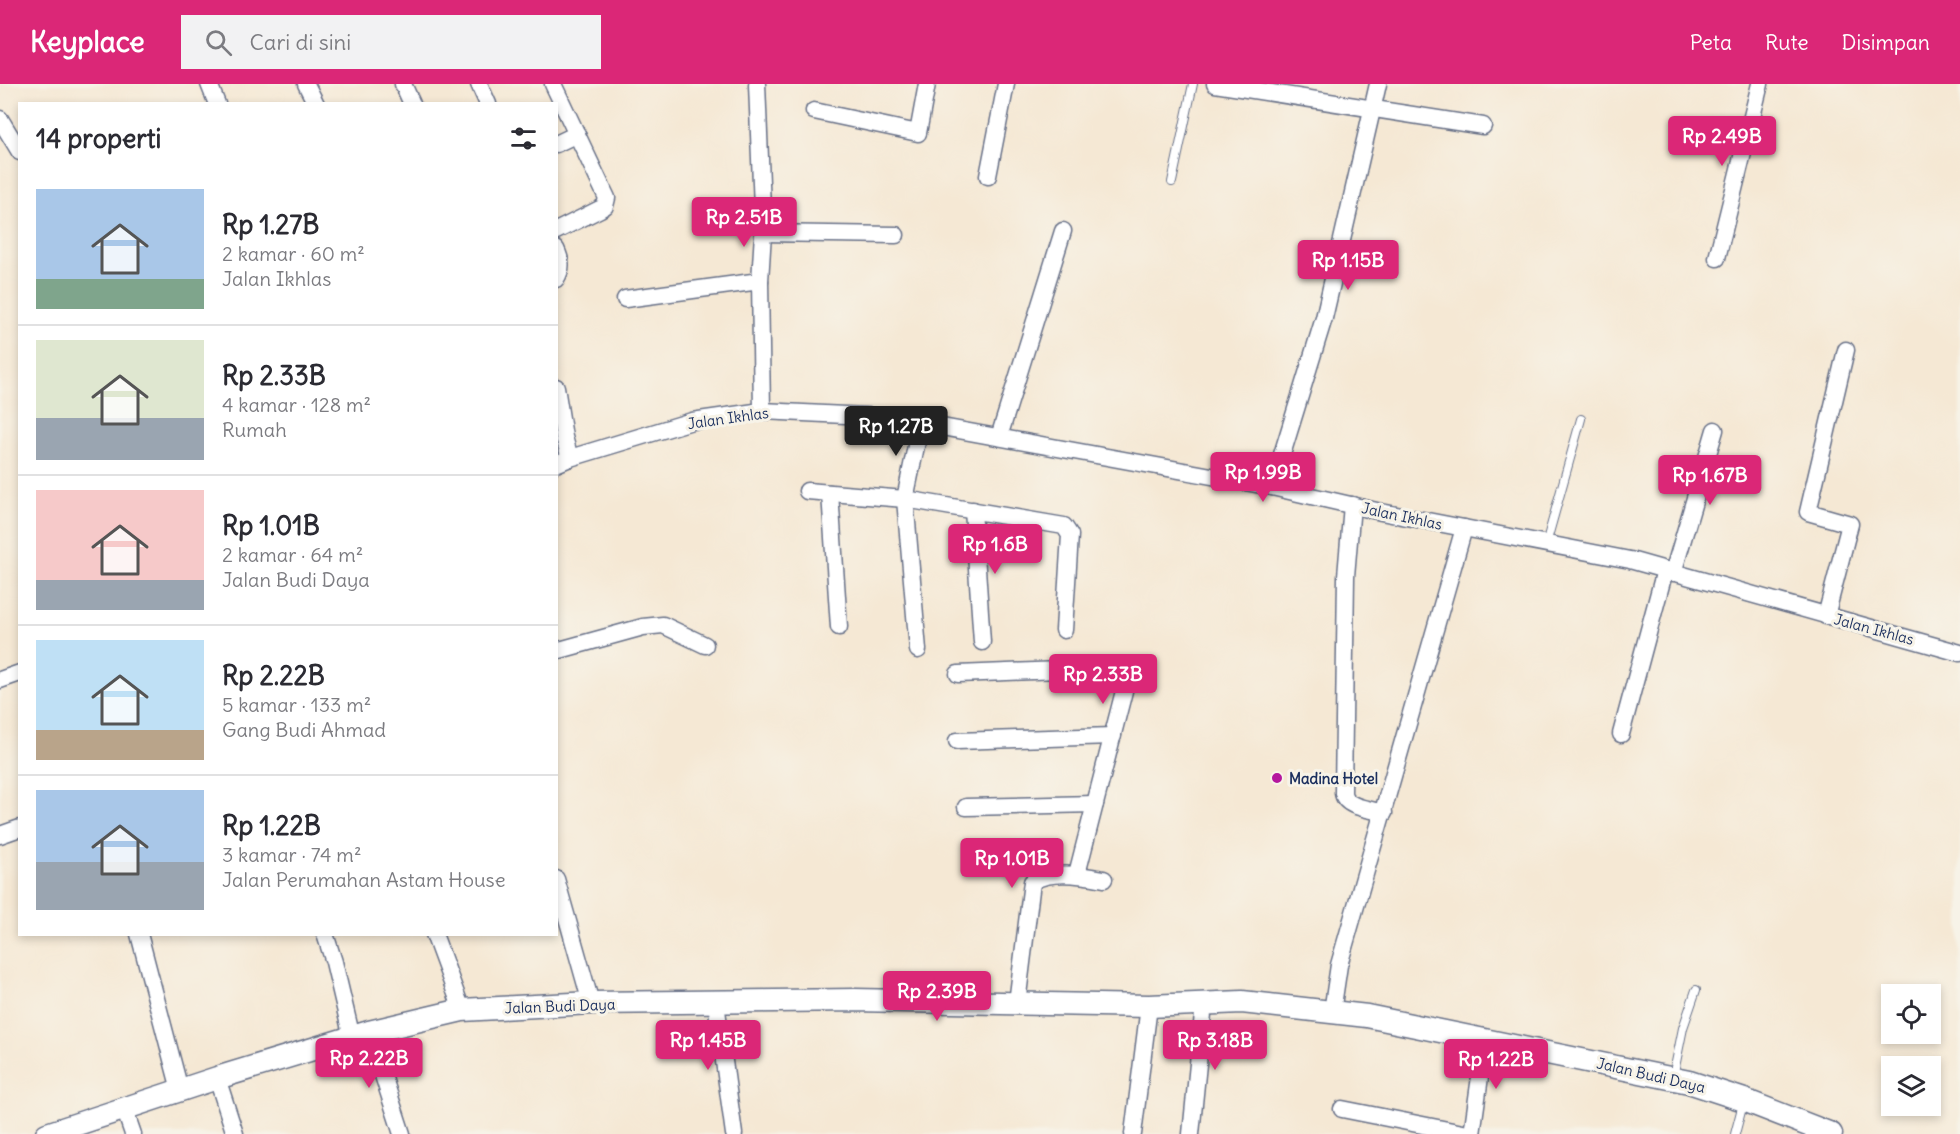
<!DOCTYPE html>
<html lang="id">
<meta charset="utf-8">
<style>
:root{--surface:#fff;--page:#f2f2f3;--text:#2b2b33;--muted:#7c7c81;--line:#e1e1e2;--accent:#db2777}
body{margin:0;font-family:Delius,sans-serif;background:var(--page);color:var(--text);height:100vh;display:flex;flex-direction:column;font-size:22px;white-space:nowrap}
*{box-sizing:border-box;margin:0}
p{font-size:20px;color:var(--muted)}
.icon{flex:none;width:33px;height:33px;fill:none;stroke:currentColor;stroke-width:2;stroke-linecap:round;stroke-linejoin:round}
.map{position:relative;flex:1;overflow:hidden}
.side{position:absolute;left:18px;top:18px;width:540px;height:834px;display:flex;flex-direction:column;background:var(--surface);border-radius:0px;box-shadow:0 3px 9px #0003}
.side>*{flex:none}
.buttons{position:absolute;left:1881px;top:900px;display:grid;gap:12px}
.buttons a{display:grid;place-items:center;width:60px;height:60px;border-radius:0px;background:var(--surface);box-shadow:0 3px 9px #0003;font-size:30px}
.price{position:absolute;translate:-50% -51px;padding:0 14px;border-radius:6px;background:var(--accent);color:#fff;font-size:20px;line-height:39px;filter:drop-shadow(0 2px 3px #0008)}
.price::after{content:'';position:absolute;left:50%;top:36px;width:18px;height:14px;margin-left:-9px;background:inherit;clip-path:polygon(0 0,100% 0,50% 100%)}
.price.current{background:#222;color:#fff}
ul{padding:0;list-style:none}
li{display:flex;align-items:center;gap:18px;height:150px;padding:0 18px}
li+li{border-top:2px solid var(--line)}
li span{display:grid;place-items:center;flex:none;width:168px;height:120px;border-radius:0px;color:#555}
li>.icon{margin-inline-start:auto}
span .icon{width:72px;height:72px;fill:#fffc;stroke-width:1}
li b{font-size:26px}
h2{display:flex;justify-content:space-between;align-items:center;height:72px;padding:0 18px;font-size:26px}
header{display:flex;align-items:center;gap:36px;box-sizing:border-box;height:84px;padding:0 30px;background:var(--accent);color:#fff}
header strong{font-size:28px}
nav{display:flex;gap:33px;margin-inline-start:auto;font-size:21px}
.search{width:420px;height:54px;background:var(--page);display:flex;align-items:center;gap:15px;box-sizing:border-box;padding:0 21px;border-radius:0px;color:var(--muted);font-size:22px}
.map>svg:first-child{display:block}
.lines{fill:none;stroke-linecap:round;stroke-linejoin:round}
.lane-casing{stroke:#677087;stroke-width:10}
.street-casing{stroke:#677087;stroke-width:19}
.secondary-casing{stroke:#677087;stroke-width:25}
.lane{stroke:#fff;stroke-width:8}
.street{stroke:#fff;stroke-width:16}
.secondary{stroke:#fff;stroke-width:22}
.poi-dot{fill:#b5179e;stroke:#f7f3e8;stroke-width:2}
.labels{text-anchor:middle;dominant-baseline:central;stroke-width:6;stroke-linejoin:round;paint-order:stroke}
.street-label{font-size:15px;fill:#1b2f5e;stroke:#f7f3e8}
.poi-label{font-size:15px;font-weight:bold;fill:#1b2f5e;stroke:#f7f3e8;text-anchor:start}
</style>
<header>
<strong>Keyplace</strong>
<div class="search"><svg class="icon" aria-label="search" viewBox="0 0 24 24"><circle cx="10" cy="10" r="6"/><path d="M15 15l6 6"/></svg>Cari di sini</div>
<nav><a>Peta</a><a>Rute</a><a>Disimpan</a></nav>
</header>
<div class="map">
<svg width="1960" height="1050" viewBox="0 0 1960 1050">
<rect width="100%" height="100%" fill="#f7f3e8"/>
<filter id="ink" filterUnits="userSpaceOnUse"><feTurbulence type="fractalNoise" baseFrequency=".0167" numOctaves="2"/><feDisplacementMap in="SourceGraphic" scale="12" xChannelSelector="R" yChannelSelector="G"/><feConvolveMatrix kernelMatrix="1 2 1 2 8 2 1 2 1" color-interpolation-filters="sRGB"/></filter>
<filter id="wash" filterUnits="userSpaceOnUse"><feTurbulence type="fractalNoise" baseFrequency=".008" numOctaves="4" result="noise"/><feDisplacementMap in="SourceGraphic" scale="24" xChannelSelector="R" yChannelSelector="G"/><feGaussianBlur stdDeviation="1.35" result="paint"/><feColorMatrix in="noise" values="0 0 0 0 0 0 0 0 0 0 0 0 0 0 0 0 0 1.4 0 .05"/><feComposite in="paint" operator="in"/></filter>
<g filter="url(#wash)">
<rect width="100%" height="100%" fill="#f5e8d4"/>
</g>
<g filter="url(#ink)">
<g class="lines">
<g class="lane-casing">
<g id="lane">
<polyline points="1172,98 1193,0"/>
<polyline points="1546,460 1581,335"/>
<polyline points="1673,993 1683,944 1696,906"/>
<polyline points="1735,1050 1744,1016"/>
</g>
</g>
<g class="street-casing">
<g id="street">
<polyline points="209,0 217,20"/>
<polyline points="306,0 316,20"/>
<polyline points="403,0 412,20"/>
<polyline points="479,0 488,20"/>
<polyline points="553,0 607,114 605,122 600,125 556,147"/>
<polyline points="757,0 763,149 760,197 762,327"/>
<polyline points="1215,0 1483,42"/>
<polyline points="814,27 918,49 927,0"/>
<polyline points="0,35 20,68"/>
<polyline points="556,60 577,50"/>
<polyline points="988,92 1006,0"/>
<polyline points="763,149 896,151"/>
<path d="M 556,165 C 561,176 563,184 556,195"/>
<polyline points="1717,174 1760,0"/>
<polyline points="625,215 760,197"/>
<polyline points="556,303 564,353 570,374"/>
<polyline points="999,353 1063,147"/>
<polyline points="556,380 570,374 692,337 762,327 887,333 1272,403 1381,428 1630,476 1960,569"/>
<polyline points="1272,403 1324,234 1378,0"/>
<polyline points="807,407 905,415 1064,442 1070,451 1064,546"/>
<polyline points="830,409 839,543"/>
<path d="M 1352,421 L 1346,492 L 1343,709 C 1345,724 1371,725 1384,729"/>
<polyline points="973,426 982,558"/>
<polyline points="1673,489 1715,346"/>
<polyline points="1826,532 1850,440 1808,428 1846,266"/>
<polyline points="918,566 905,415 921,338"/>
<polyline points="556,567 643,543 663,541 705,561"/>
<polyline points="958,590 1110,584 1118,586 1125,592 1124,607 1077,790"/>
<polyline points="0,596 20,589"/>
<polyline points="1621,650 1665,486"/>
<polyline points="957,657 1113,652"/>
<polyline points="966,723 1095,720"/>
<polyline points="0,751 20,744"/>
<polyline points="556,795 591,919"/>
<polyline points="139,850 180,1006"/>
<polyline points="325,850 334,878 352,954"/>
<polyline points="434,850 462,926"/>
<polyline points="716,919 734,1050"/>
<path d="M 1017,919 L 1032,798 C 1049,786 1084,791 1104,795"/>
<polyline points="1332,928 1339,881 1464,444"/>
<polyline points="369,948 402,1050"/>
<polyline points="217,994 235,1050"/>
<polyline points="124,1024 133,1050"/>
<polyline points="1342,1025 1468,1050"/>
<polyline points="1133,1050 1149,922"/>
<polyline points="1191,1050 1204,920"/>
<polyline points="1472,1050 1485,957"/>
</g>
</g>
<g class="secondary-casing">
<polyline id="secondary" points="47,1050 217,994 369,948 462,926 591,919 855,916 1149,922 1242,918 1367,932 1689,998 1744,1016 1831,1050"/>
</g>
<use href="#lane" class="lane"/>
<use href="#street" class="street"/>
<use href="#secondary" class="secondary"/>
</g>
</g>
<circle class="poi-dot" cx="1277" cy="694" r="6"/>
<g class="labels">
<g class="street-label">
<text transform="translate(728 334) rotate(-8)">Jalan Ikhlas</text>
<text transform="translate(1402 432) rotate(12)">Jalan Ikhlas</text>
<text transform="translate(1874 545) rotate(15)">Jalan Ikhlas</text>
<text transform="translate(560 922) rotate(-2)">Jalan Budi Daya</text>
<text transform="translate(1651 991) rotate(13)">Jalan Budi Daya</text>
</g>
<g class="poi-label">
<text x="1289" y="694">Madina Hotel</text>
</g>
</g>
</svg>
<div class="buttons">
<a><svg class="icon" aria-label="locate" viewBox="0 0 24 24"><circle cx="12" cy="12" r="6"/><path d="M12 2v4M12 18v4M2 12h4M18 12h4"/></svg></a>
<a><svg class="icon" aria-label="layers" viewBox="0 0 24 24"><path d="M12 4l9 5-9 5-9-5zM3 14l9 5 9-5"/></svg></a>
</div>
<b class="price" style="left:1722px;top:83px">Rp 2.49B</b>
<b class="price" style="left:744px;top:164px">Rp 2.51B</b>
<b class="price" style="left:1348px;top:207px">Rp 1.15B</b>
<b class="price current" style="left:896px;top:373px">Rp 1.27B</b>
<b class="price" style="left:1263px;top:419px">Rp 1.99B</b>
<b class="price" style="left:1710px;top:422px">Rp 1.67B</b>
<b class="price" style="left:995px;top:491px">Rp 1.6B</b>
<b class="price" style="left:1103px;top:621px">Rp 2.33B</b>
<b class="price" style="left:1012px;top:805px">Rp 1.01B</b>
<b class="price" style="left:937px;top:938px">Rp 2.39B</b>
<b class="price" style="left:708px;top:987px">Rp 1.45B</b>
<b class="price" style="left:1215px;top:987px">Rp 3.18B</b>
<b class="price" style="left:369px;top:1005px">Rp 2.22B</b>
<b class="price" style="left:1496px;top:1006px">Rp 1.22B</b>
<section class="side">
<h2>14 properti<svg class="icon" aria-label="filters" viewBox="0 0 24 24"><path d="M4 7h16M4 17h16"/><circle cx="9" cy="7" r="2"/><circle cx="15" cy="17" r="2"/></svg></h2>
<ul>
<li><span style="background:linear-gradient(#a9c7e8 75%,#7fa58c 0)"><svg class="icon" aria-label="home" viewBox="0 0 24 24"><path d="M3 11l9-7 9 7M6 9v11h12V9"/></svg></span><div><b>Rp 1.27B</b><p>2 kamar · 60 m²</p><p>Jalan Ikhlas</p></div></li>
<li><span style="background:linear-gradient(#dfe7d0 65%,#9aa5b1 0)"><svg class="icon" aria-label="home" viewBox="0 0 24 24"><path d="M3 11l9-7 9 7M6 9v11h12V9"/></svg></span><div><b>Rp 2.33B</b><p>4 kamar · 128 m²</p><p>Rumah</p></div></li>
<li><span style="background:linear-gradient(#f6c9c9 75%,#9aa5b1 0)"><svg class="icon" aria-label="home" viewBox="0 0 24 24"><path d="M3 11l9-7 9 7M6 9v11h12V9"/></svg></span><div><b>Rp 1.01B</b><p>2 kamar · 64 m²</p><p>Jalan Budi Daya</p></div></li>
<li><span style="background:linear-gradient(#bfe0f5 75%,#b9a48a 0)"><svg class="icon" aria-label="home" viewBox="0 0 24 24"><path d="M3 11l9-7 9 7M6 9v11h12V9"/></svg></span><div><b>Rp 2.22B</b><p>5 kamar · 133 m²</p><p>Gang Budi Ahmad</p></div></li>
<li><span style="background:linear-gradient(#a9c7e8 60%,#9aa5b1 0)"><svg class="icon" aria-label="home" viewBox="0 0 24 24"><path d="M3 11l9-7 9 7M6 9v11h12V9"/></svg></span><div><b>Rp 1.22B</b><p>3 kamar · 74 m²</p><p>Jalan Perumahan Astam House</p></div></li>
</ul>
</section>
</div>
